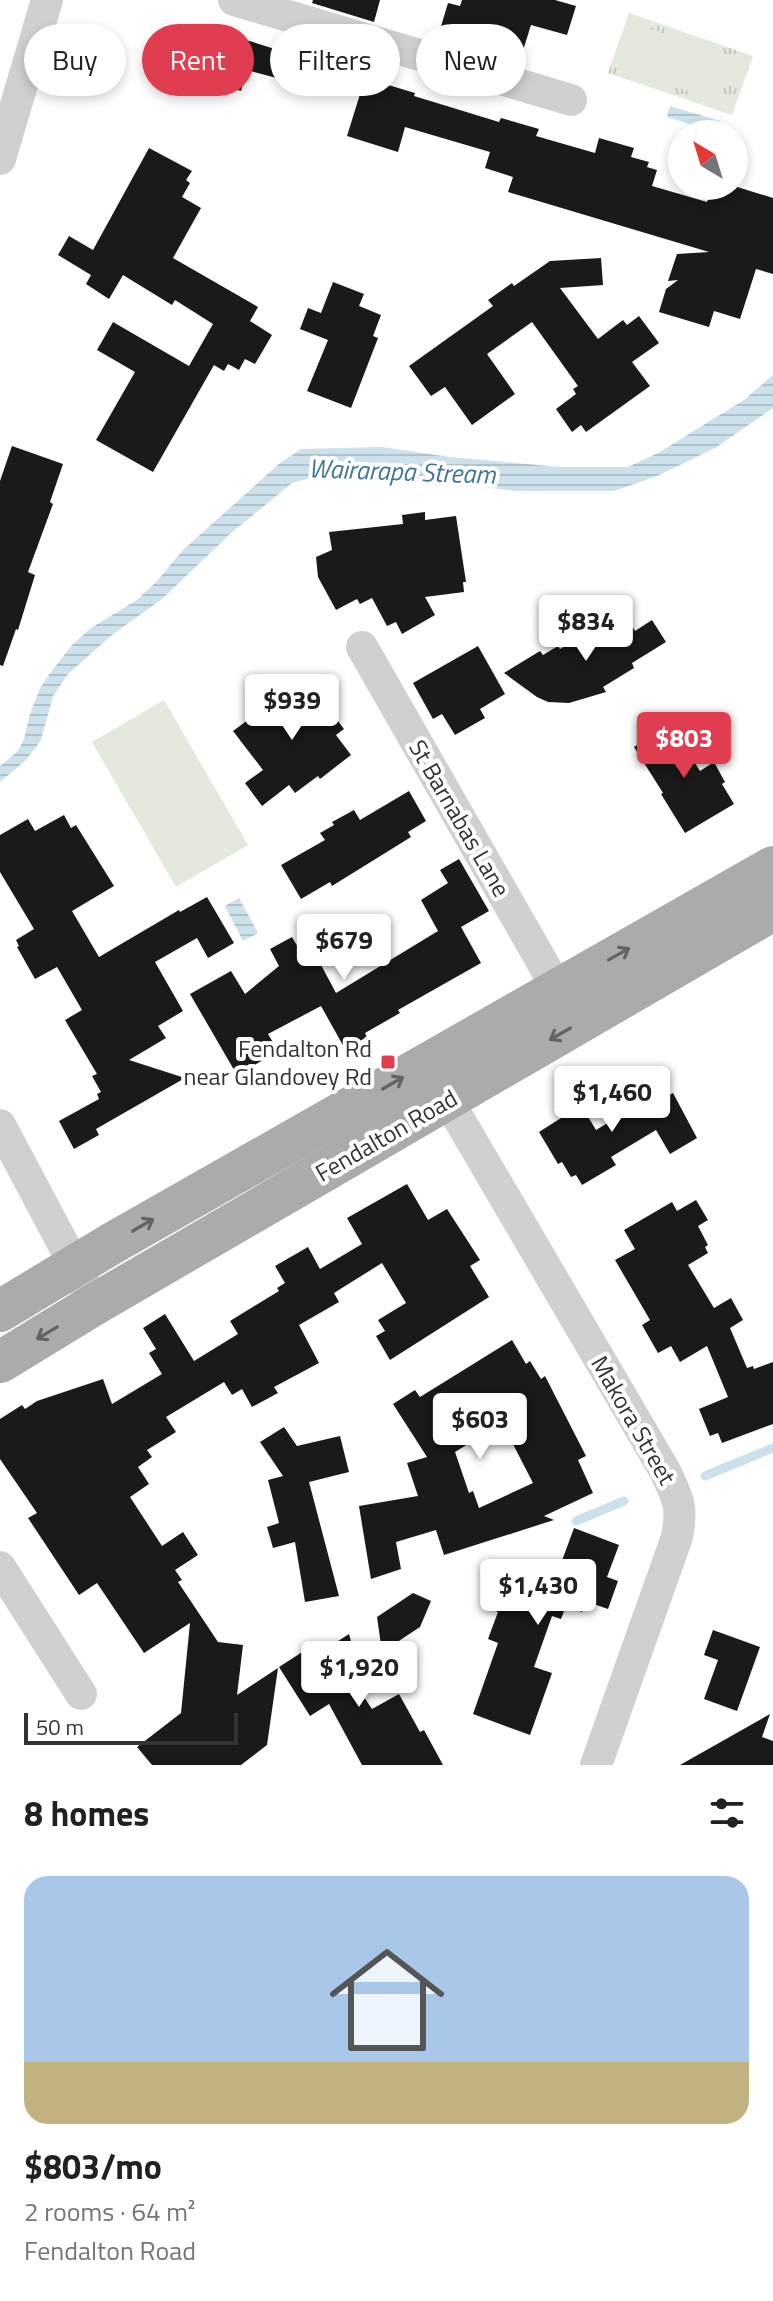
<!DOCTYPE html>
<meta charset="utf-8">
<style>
:root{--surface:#fff;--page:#f2f2f2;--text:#202124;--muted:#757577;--line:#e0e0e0;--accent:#e03e50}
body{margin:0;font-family:"Titillium Web",sans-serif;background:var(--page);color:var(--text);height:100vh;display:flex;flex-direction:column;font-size:30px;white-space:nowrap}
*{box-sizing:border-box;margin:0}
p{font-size:26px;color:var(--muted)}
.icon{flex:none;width:44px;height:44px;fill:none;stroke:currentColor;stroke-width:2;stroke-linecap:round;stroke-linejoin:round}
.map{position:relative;height:1765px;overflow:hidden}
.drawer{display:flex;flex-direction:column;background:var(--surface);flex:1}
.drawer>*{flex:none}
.banner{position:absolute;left:24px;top:24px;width:726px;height:72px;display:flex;gap:16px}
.needle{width:52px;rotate:322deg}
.fabs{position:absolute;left:668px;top:120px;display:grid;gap:16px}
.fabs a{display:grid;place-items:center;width:80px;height:80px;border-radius:50%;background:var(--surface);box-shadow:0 4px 12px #0003;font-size:40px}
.scale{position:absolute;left:24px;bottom:20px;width:214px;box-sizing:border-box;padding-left:8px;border:4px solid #333;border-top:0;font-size:22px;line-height:28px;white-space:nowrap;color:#333;-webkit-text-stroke:6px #fff;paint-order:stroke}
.price{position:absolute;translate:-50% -68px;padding:0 18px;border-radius:8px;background:#fff;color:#222;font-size:26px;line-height:52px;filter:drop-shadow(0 2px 4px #0008)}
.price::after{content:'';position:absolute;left:50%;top:48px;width:24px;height:18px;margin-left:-12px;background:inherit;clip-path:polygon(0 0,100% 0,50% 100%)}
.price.current{background:var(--accent);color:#fff}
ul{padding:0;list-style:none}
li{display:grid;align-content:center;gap:16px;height:424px;padding:0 24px}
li+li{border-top:2px solid var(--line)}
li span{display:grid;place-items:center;height:248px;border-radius:24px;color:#555}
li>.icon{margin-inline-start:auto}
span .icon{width:144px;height:144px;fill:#fffc;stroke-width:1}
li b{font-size:34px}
h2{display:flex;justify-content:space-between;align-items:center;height:96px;padding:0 24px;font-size:34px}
.tag{padding:0 28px;border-radius:36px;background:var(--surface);box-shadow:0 4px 12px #0003;font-size:28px;line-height:72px}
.tag.current{background:var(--accent);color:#fff}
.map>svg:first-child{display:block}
.grass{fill:url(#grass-tufts)}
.garden{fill:#e3e9dc}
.water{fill:url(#water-rules)}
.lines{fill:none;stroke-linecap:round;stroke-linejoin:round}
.stream{stroke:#cce1eb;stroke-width:9}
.building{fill:#1a1a1a;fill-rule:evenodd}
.minor{stroke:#d0d0d0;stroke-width:32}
.major{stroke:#ababab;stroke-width:42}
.oneway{stroke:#636363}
.poi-dot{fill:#e03e50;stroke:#fff;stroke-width:3}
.labels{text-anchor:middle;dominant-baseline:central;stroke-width:8;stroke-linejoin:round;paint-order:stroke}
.street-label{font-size:24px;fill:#333;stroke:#fff}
.poi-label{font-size:24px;fill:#333;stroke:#fff;text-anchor:end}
.water-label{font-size:26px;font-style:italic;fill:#427794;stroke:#fff}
</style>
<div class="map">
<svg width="773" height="1765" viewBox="0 0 773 1765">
<defs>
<pattern id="grass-tufts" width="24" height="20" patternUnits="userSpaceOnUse" patternTransform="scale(2)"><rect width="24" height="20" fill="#e3e9dc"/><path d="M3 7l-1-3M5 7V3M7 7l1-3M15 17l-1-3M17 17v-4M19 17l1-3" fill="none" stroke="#c3c8bd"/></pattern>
<pattern id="water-rules" width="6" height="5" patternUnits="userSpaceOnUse" patternTransform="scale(2)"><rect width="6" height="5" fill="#cce1eb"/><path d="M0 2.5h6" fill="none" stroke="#b0c2ca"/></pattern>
</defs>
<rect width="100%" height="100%" fill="#fff"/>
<polygon class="grass" points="629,13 753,56 732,115 608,73"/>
<g class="garden">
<polygon points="636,24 731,56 716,101 620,68"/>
<polygon points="164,700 248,845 176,887 92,742"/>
</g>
<g class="water">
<polygon points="670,106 720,121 716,132 667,117"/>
<polygon points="773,375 773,408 715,448 657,476 614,491 516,491 428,480 364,476 322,475 292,483 230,534 162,599 112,635 68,674 53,696 41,740 26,760 0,782 0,766 18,751 24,739 30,714 40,688 51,672 72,645 91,628 137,600 157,581 183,550 280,463 301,449 382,447 450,457 560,467 628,467 660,452 697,429 744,400"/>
<polygon points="239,898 258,933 243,941 225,906"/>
</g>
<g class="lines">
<g class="stream">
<polyline points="705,1476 773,1448"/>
<polyline points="576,1521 624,1501"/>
</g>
</g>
<g class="building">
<polygon points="313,0 380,0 374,22 312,3"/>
<polygon points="462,0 555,0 576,6 567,35 531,25 521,57 439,33 448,3 460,6"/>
<polygon points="179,25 186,27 187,25 223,36 224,33 291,54 292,50 322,58 314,88 247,70 241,91 224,86 223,90 165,69"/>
<polygon points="365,78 415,93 414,96 499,122 501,118 539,129 536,136 595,153 599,138 634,148 631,157 649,162 647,167 657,170 652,186 707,202 710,193 721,196 724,186 734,186 773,198 773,274 756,269 740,319 714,311 709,327 659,312 666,289 678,280 668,281 677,254 709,252 508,192 513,177 485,168 490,152 405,127 398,152 347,136"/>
<polygon points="149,148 192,171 186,180 190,183 182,197 201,208 173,258 258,307 250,321 272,335 255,364 245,359 239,370 228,364 224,371 214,365 153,472 96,440 135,372 97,350 113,322 189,366 213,324 175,300 172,305 123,275 109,299 86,284 91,275 58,255 69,236 93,250"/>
<polygon points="601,258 603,285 560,288 598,339 623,320 627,325 639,316 659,343 632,362 650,386 586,432 581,425 572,432 556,409 576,394 573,389 578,386 532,322 487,354 515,394 472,425 445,387 431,396 409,366 493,306 488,300 512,283 514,286 550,261"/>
<polygon points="333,282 364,294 359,306 381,315 373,336 378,338 351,408 307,391 328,340 300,329 308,308 321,313"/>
<polygon points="12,446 63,464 50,502 53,504 28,572 35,575 18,630 16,629 3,666 0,665 0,481"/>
<polygon points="425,512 425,520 456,516 466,582 463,582 464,592 425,597 435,615 402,634 396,622 387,626 372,598 360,604 357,599 336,610 318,577 316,557 332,550 329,532 403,524 402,515"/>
<polygon points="626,616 635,631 652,620 666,642 632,663 634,668 603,687 606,692 569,703 548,702 537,697 504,673 540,651 543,655 558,646 560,649 577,639 580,644"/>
<polygon points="478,646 505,694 480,709 485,718 455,735 442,714 433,719 413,683"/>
<polygon points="305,678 344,729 336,735 351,755 320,779 318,776 295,793 289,785 262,806 245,783 263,770 233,731"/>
<polygon points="670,724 700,771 714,762 725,782 722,784 734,804 685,833 661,794 663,793 634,747"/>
<polygon points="409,791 426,821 408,832 411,837 332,886 330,882 301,899 281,865 325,840 320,833 334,825 332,822 354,810 360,820"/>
<polygon points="64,815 71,828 76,825 114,886 72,911 99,957 179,910 180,912 207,897 234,943 208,958 197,938 155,962 183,1011 158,1026 166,1038 129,1060 185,1078 96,1129 99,1135 74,1149 59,1121 99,1099 97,1094 101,1092 92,1076 97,1074 65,1020 82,1010 57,967 35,979 17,947 19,946 16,940 34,929 0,872 0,835 28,819 35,831"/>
<polygon points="459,859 489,911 461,927 481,963 398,1010 400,1013 365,1033 367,1037 345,1049 321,1006 268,1034 274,1044 259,1052 263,1060 237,1075 190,994 231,971 245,994 279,966 270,949 292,937 303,956 313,950 336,993 438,931 421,900 448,883 440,870"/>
<polygon points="658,1093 662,1099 673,1093 697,1138 670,1154 656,1130 611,1157 616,1165 582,1185 576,1175 571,1177 562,1162 558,1164 539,1132 561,1118 554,1106 575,1095 596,1130"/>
<polygon points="407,1184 428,1220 447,1209 480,1260 470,1266 489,1297 390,1360 376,1336 385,1331 378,1320 406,1303 382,1263 334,1293 339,1302 299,1325 319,1363 274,1387 278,1393 252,1407 242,1389 232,1395 224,1382 166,1417 176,1432 147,1450 152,1457 138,1467 149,1484 130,1497 162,1546 183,1532 198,1555 175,1570 182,1580 178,1582 218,1642 243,1645 237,1695 278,1668 267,1745 241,1765 152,1765 137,1747 181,1713 190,1623 144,1653 97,1583 79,1595 28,1518 37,1513 0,1459 0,1419 22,1405 25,1409 37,1401 103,1379 112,1404 162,1374 149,1353 156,1349 143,1328 165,1314 194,1361 238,1334 230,1321 279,1291 277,1288 285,1283 275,1266 308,1247 320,1269 362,1244 347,1218"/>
<polygon points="696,1200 708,1220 698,1226 708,1245 705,1247 708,1253 688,1265 714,1308 731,1298 743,1320 730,1328 747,1368 753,1366 754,1369 773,1362 773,1424 722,1443 718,1433 710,1436 699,1409 728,1397 707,1346 680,1362 671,1346 658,1353 642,1325 650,1320 615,1260 635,1249 624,1230 672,1202 677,1211"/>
<path d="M 512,1340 L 526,1364 L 530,1361 L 541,1379 L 545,1376 L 586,1456 L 578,1460 L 593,1493 L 544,1516 L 554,1520 L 444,1555 L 436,1530 L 396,1542 L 401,1569 L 371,1579 L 359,1506 L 418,1496 L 407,1463 L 427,1457 L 393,1404 L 415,1390 L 420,1397 ZM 502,1423 L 533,1483 L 479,1508 L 473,1491 L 469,1493 L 455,1452 Z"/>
<polygon points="284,1427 297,1446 340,1436 349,1472 309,1482 339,1596 305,1602 295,1542 273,1548 267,1527 279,1523 268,1480 283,1476 260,1442"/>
<polygon points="574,1528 619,1545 607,1577 618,1581 608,1609 585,1601 582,1612 566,1606 561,1619 552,1616 534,1667 552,1673 530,1735 473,1714 498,1643 488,1639 498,1612 487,1608 502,1567 553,1585"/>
<polygon points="413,1593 431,1601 420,1627 382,1652 377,1617"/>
<polygon points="713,1630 760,1647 737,1711 704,1699 718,1660 704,1655"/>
<polygon points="349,1634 358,1667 348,1673 372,1709 399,1694 420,1732 424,1730 443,1765 362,1765 329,1704 310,1716 279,1667 307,1649 312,1658"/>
<polygon points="770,1714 762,1737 773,1741 773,1765 680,1765"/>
</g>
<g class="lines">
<g class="minor">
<polyline points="234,0 571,100"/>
<polyline points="0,159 47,0"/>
<polyline points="362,647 557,988"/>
<path d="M 445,1100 L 460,1121 L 665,1471 C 678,1499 683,1506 677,1537 L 596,1765"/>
<polyline points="0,1125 86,1287"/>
<polyline points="0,1567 81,1694"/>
</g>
<g class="major">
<polyline points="0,1311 111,1244 773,867"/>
<polyline points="0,1362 95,1304 773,910"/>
</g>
</g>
<defs><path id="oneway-shaft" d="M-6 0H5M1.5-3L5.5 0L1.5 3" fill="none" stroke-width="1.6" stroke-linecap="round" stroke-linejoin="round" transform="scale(2)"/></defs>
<g class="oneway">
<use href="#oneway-shaft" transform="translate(619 954) rotate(-29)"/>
<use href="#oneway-shaft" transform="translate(560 1034) rotate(150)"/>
<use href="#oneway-shaft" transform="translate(393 1083) rotate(-30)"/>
<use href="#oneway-shaft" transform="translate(143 1225) rotate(-30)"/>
<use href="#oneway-shaft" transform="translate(47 1333) rotate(149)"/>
</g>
<rect class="poi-dot" x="380" y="1054" width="16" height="16" rx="4"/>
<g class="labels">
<g class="street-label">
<text transform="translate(460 818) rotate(60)">St Barnabas Lane</text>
<text transform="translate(386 1135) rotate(-30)">Fendalton Road</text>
<text transform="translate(634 1420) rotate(60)">Makora Street</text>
</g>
<g class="poi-label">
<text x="372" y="1048">Fendalton Rd<tspan x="372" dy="28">near Glandovey Rd</tspan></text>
</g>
<g class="water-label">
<text transform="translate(402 471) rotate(2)">Wairarapa Stream</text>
</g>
</g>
</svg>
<div class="fabs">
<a><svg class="needle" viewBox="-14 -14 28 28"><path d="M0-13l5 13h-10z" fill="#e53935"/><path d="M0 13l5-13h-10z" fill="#757577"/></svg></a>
</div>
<div class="scale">50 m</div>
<b class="price" style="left:586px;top:663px">$834</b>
<b class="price" style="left:292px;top:742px">$939</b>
<b class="price current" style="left:684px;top:780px">$803</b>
<b class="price" style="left:344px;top:982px">$679</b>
<b class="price" style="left:612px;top:1134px">$1,460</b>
<b class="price" style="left:480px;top:1461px">$603</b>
<b class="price" style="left:538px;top:1627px">$1,430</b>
<b class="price" style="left:359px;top:1709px">$1,920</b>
<div class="banner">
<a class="tag">Buy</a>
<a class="tag current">Rent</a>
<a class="tag">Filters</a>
<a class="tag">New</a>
</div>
</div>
<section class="drawer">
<h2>8 homes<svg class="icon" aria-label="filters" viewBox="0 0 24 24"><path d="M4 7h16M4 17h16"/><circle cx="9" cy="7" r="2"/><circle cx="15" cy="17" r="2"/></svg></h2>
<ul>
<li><span style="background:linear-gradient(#a9c7e8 75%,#c2b280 0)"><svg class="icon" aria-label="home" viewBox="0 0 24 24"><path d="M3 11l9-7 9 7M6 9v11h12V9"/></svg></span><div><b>$803/mo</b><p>2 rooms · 64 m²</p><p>Fendalton Road</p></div></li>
</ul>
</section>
